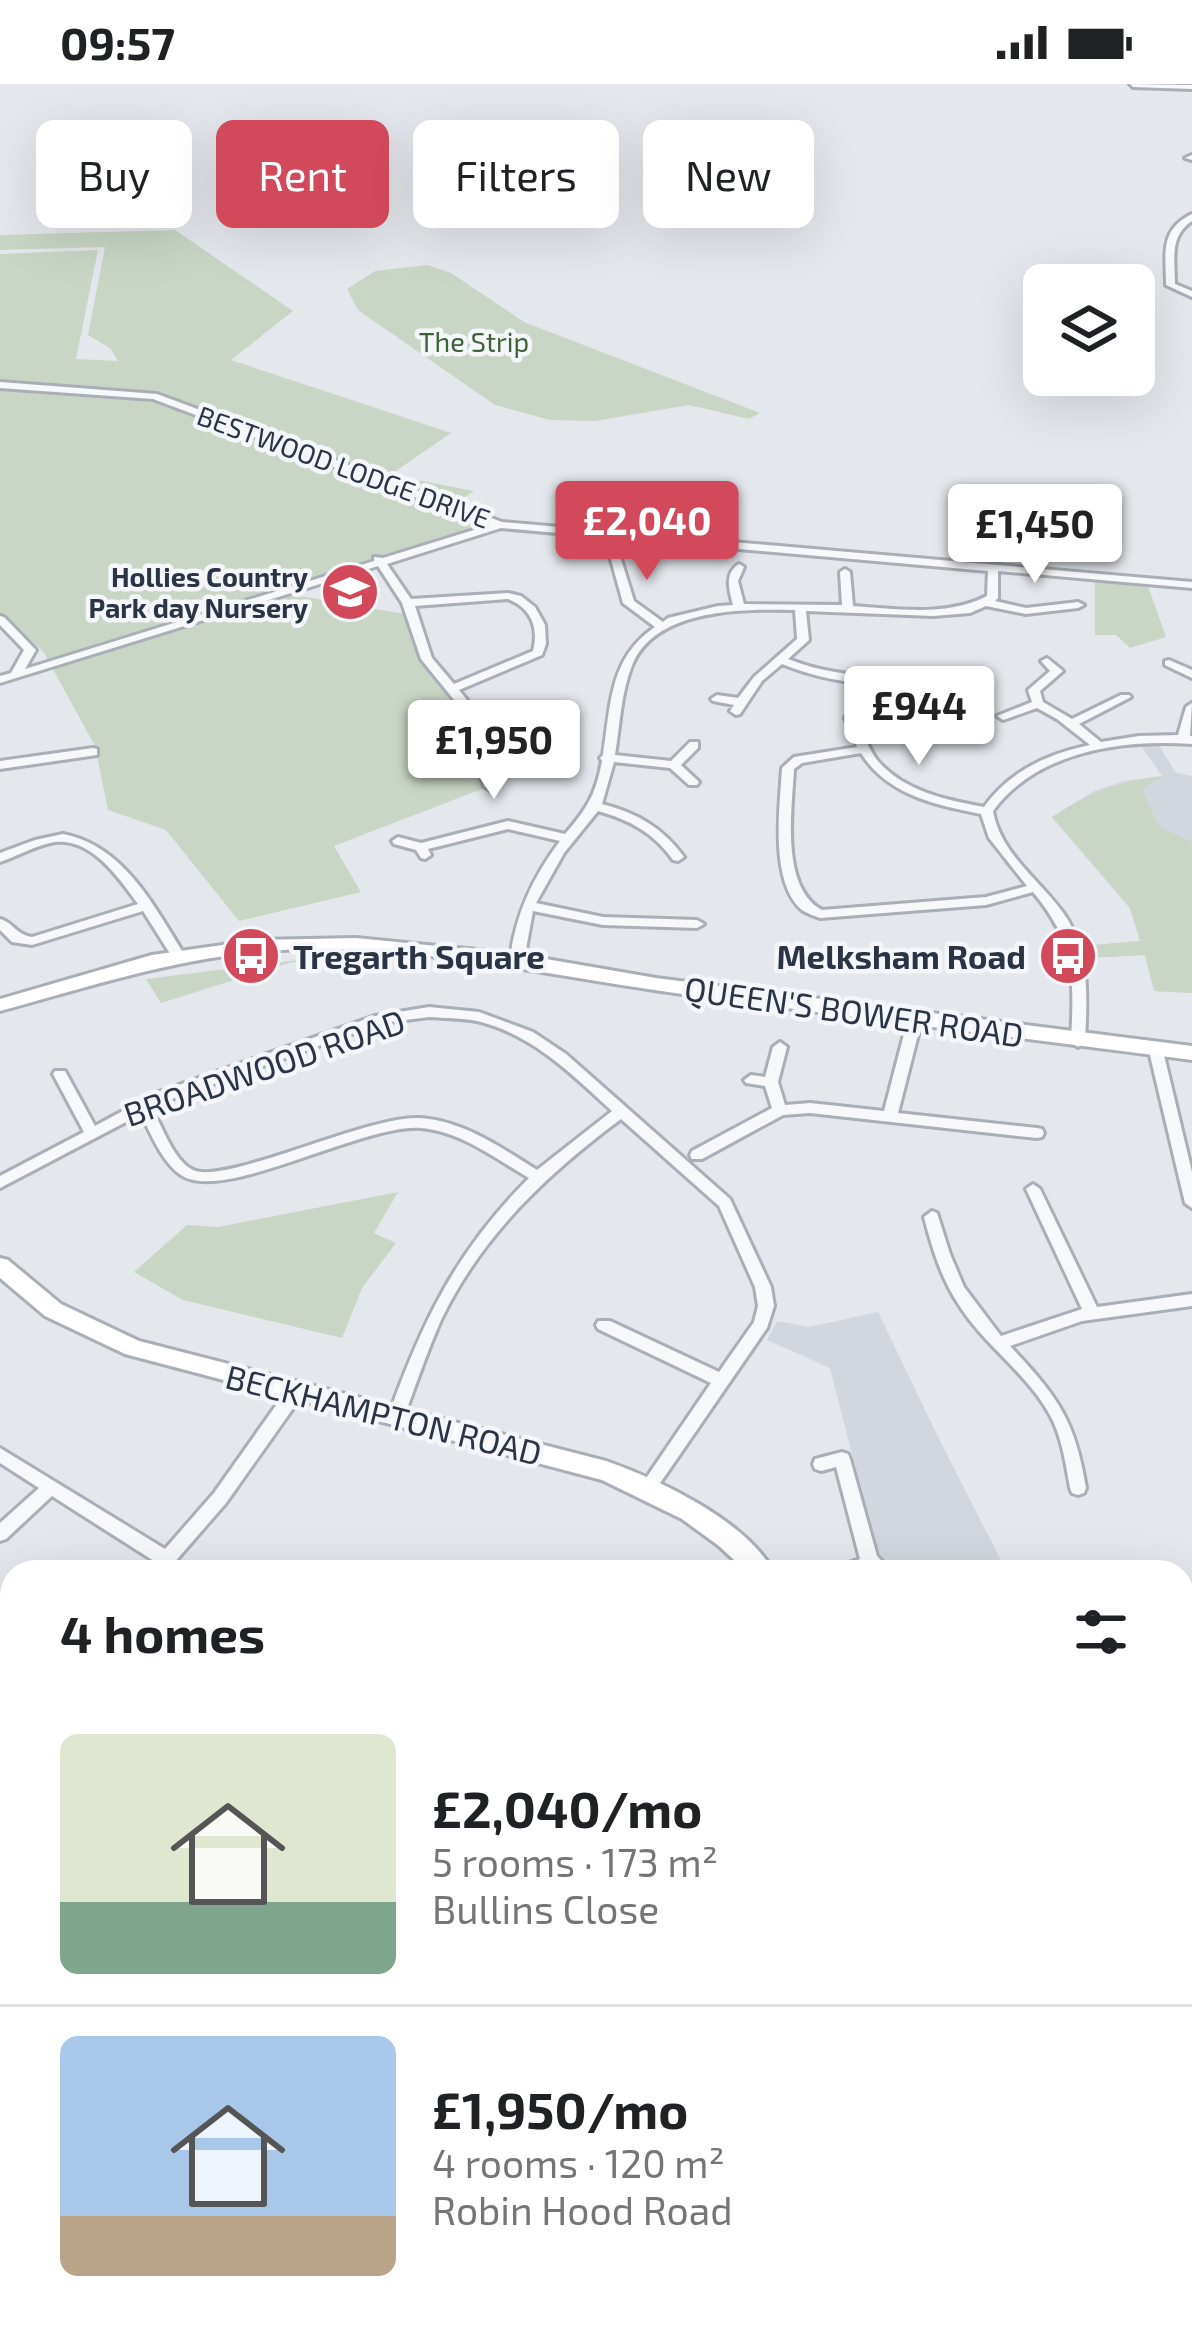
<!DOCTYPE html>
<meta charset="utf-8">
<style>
:root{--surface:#fff;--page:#f6f6f6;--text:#202124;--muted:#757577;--line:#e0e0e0;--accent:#d1495b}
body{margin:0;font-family:"Exo 2",sans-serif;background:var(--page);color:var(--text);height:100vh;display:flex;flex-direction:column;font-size:45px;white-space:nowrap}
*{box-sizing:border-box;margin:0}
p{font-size:39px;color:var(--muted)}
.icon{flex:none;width:66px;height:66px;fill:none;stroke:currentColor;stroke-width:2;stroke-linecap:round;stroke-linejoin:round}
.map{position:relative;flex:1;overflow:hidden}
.details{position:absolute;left:0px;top:1476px;width:1194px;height:771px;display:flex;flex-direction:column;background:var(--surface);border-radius:36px 36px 0 0;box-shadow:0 12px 48px #0002}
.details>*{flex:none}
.guide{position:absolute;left:36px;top:36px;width:1122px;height:108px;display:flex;gap:24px}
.fabs{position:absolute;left:1023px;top:180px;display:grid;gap:24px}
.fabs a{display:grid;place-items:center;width:132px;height:132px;border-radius:18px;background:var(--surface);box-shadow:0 12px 48px #0002;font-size:60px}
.price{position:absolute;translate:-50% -102px;padding:0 27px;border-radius:12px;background:#fff;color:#222;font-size:39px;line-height:78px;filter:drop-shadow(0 3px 6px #0008)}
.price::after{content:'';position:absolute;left:50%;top:72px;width:36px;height:27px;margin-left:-18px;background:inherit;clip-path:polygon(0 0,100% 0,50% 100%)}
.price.selected{background:var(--accent);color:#fff}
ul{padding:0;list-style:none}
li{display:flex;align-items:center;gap:36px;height:300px;padding:0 60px}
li+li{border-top:3px solid var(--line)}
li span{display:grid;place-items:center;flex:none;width:336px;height:240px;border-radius:18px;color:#555}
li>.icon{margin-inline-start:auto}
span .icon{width:144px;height:144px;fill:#fffc;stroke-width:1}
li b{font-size:51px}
h2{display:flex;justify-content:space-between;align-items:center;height:144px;padding:0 60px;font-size:51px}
.tag{padding:0 42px;border-radius:18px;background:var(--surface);box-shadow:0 12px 48px #0002;font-size:42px;line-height:108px}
.tag.selected{background:var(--accent);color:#fff}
.status{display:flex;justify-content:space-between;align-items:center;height:84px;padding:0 60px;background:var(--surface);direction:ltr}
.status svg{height:33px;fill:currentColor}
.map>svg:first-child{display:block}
.built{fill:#d2d6de}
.green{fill:#c9d6c5}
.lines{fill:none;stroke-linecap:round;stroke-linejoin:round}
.street-casing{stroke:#a9aeb7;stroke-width:6}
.secondary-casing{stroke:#a9aeb7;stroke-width:6}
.street{fill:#f7f8fa;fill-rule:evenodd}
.secondary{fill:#fff;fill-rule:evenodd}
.labels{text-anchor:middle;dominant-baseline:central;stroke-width:9;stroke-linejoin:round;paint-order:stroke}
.far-park-label{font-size:27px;fill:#3f6138;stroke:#f4f6f9}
.far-street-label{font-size:27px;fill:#2b3445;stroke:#f4f6f9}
.far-poi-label{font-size:27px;font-weight:bold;fill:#2b3445;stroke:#f4f6f9;text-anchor:end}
.poi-label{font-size:33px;font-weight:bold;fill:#2b3445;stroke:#f4f6f9;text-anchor:start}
.street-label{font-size:33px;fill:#2b3445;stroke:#f4f6f9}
</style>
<div class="status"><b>09:57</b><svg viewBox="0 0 49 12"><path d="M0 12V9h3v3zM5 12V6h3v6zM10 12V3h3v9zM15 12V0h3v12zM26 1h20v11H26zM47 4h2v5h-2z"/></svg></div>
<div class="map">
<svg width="1192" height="2246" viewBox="0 0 1192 2246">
<rect width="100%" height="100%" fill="#e4e7ec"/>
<g class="built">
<polygon points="1158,660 1176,689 1192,692 1192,909 1154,907 1145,871 1086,874 1082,862 1140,857 1130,824 1052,733 1094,707 1124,697 1162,692 1141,662"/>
<polygon points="878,1228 940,1357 1007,1488 882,1488 830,1284 767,1256 777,1237 810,1243"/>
</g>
<g class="green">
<polygon points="175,146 293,227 231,276 451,349 390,391 474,407 458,418 502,435 286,501 294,511 405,530 416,565 457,614 487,703 334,762 361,808 239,837 166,746 108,726 95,662 43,567 0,530 0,170 98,166 76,275 118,277 111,265 88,251 105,163 0,166 0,151"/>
<polygon points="427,181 451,189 524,238 760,329 749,335 689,321 595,337 550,336 495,321 358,226 347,205 375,187"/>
<polygon points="1095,497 1148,502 1166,553 1130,564 1116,551 1095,551"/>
<path d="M 1163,692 L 1142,705 L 1159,743 L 1192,758 L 1192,909 L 1154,907 L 1145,871 L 1086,874 L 1082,862 L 1140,857 L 1130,824 L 1052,733 C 1089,709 1119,697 1163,692 Z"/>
<polygon points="307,875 312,881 292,878 161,919 146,895"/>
<polygon points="398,1108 374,1149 396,1159 362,1204 342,1254 183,1216 134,1188 187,1141 218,1143"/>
<polygon points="1192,1797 1192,2227 1174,2246 995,2246 985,2235 1182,2235 1182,1800"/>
<polygon points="0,1986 12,1995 12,2235 157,2235 142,2246 0,2246"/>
</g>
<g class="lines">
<g class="street-casing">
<g id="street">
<polygon points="1130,0 1192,1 1192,5 1133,3"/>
<polygon points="1192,71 1192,76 1185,74"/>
<path d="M 1192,130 L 1192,137 C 1169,152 1175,175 1175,200 L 1192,207 L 1192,213 L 1166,201 C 1166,170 1159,146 1192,130 Z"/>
<path d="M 0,298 L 157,310 L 502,438 L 1192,498 L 1192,504 L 998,487 L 998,514 L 995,517 L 1026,524 L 1078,518 L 1084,521 L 1078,524 L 1026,530 L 986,522 L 970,529 L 933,532 L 806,527 L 809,556 L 788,575 C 841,596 892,594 948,587 L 954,590 C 943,595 929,596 916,598 C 869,603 826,598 782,580 L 762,597 L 740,630 L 736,631 L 730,627 L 734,621 L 713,617 L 711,615 L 717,611 L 738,614 L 754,593 L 797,555 L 795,526 C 744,525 658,524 633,579 C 621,607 620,641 615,671 L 671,677 L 690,658 L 698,658 L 698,664 L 681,681 L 699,698 L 697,701 L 689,701 L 670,684 L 614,678 L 602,720 C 637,729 663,744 684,773 L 678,777 L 673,776 C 654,749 630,736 598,727 L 564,769 L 536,819 L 603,833 L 697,836 L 704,840 L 697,844 L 603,841 L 533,827 L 524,876 L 517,880 L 510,876 C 515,831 533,793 560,757 L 508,745 L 428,765 L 431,771 L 425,775 L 421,774 L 416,766 L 394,760 L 392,757 L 398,753 L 421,759 L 508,737 L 565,750 C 587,725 596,710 602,677 L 600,674 L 603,671 C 611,621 609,574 655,543 L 623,519 L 610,472 L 611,470 L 620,472 L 634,517 L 663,538 L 668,534 L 718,522 L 733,521 C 729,506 724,489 739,480 L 744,483 L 738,497 L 744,520 L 842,521 L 840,488 L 845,485 L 850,488 L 853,522 C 897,525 947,533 987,512 L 988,487 L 501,444 L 387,480 L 411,515 L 508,509 L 521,512 L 535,523 L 545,541 L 546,560 L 542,571 L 459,606 L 471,621 L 496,702 L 490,706 L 484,702 L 459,622 L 421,575 L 402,519 L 378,482 L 0,599 L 0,592 L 11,589 L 24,566 L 0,541 L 0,532 L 4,533 L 36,566 L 25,585 L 374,477 L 374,473 L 383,474 L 490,441 L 153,315 L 0,304 ZM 508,515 C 531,524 539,543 533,567 L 454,600 L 432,574 L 415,522 Z"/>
<path d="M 1047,574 L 1063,587 L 1040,607 L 1043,618 L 1072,635 L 1121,611 L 1129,611 L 1131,613 L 1079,640 L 1101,658 L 1139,652 L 1178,651 L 1186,623 L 1192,619 L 1190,652 L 1192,652 L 1192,660 C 1122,655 1037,667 993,727 C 1001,773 1045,799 1068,836 C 1090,874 1087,916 1085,958 L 1078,963 L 1071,958 C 1074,894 1076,859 1033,808 L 986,821 L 820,834 C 815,832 806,829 802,826 C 769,798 780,722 782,684 L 794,673 L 857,663 L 845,634 L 847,631 L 855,631 C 862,647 867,662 877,676 C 903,707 946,716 984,723 C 1010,687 1047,670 1090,661 L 1057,635 L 1037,624 L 1003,636 L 997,632 L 1032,618 L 1028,606 L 1050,587 L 1041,577 ZM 861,669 C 887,711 936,721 981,730 L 989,754 L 1027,802 L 986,813 L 822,826 C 780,803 792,726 794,685 L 802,679 Z"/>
<polygon points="1169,576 1192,586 1192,594 1165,581 1165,577"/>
<polygon points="93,664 97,665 97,671 0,685 0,677"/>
<path d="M 63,750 C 125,762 155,824 186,873 L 184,876 L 174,876 L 143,827 L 32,861 L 12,858 L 0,846 L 0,835 C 14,839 15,850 32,853 L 138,820 C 119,794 92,754 55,758 C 36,761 18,772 0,778 L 0,769 L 35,756 Z"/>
<path d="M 429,923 L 479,928 L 533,948 L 566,970 L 730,1115 L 771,1203 L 774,1222 L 767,1244 L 654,1408 L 648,1410 L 642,1408 L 640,1403 L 711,1299 L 598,1245 L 596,1241 L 598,1237 L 610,1237 L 719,1288 L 754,1238 L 758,1222 L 755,1203 L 719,1122 L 621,1035 C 547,1090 482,1151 441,1236 C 427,1268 416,1300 404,1333 L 402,1338 L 396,1340 L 390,1338 L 388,1333 C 422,1238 456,1167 529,1094 C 496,1075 460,1047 421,1044 C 361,1040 223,1120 181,1091 C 162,1078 151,1050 141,1030 L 0,1104 L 0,1092 L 84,1048 L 53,990 L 55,987 L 65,987 L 95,1042 L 156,1009 L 375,932 ZM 429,933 C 445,934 462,934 477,937 C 532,950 572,990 612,1027 L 537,1086 C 502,1064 462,1036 419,1034 C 366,1032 225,1101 193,1086 C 173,1076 162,1042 152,1024 L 166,1017 L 382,939 Z"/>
<polygon points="915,930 922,935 898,1029 1037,1044 1042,1045 1044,1049 1042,1053 1037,1054 810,1029 783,1031 702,1075 692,1075 690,1071 692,1067 772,1024 765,1002 746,999 744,996 751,991 765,993 773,963 780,958 787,963 778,998 785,1021 810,1019 884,1027 908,935"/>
<polygon points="1156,962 1163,967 1192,1088 1192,1124 1185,1119 1149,967"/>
<path d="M 1033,1100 L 1040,1105 L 1097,1223 L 1192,1210 L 1192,1222 L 1082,1237 L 1010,1262 C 1057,1312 1075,1335 1086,1404 L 1084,1409 L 1078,1411 L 1072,1409 L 1070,1404 C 1066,1382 1063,1360 1054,1339 C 1033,1293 986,1264 959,1221 C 941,1194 932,1164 924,1133 L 932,1127 L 937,1129 L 950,1170 L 964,1203 L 1001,1252 L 1082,1225 L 1026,1105 Z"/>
<polygon points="295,1302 301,1303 303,1308 301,1313 226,1419 166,1488 146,1488 154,1477 52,1412 6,1455 0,1457 0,1439 39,1404 0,1379 0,1364 165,1465 214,1409 289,1303"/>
<polygon points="842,1368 848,1370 850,1375 877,1472 883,1478 880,1483 866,1488 834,1488 837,1483 860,1475 836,1383 821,1387 815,1385 813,1380 815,1375"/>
<polygon points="12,1615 12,1634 0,1641 0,1622"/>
<polygon points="1192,1765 1192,1783 1182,1787 1182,1769"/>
<polygon points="0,1846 12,1853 12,1875 0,1868"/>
<polygon points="702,2235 730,2235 723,2246 695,2246"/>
<polygon points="943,2235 969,2235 975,2246 949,2246"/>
</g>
</g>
<g class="secondary-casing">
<g id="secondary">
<path d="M 356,854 L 517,870 L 656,894 L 1192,962 L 1192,976 C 1015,953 838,932 661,907 C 527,888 392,855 256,868 C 167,877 85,904 0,927 L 0,915 L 152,871 L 258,856 Z"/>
<path d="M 0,1174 L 8,1176 L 61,1220 L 139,1257 L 606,1377 C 660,1396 745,1436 774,1488 L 747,1488 L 719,1462 L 682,1435 L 602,1396 L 125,1270 L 45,1232 L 0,1194 Z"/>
<polygon points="306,2235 346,2235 341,2246 301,2246"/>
</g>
</g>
<use href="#street" class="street"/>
<use href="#secondary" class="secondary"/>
</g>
<defs>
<g id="school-disc" transform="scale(3)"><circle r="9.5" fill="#d1495b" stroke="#f4f6f9"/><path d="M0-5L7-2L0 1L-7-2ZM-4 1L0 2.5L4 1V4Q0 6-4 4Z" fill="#fff"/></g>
<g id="bus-disc" transform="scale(3)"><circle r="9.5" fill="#d1495b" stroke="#f4f6f9"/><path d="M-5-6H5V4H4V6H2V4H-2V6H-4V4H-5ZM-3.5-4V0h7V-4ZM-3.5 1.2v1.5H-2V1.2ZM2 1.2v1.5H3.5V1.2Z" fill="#fff"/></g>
</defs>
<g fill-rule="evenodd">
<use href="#school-disc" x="350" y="508"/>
<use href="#bus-disc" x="251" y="872"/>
<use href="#bus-disc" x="1068" y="872"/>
</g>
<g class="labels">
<g class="far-park-label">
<text x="474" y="257">The Strip</text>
</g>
<g class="far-street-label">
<text transform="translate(344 382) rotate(20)">BESTWOOD LODGE DRIVE</text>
</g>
<g class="far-poi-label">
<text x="308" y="492">Hollies Country<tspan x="308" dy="31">Park day Nursery</tspan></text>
</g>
<g class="poi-label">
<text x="293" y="872">Tregarth Square</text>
<text x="1026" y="872" text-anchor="end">Melksham Road</text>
</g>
<g class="street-label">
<text transform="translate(854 927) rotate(8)">QUEEN'S BOWER ROAD</text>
<text transform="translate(264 983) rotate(-19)">BROADWOOD ROAD</text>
<text transform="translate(384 1330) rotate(14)">BECKHAMPTON ROAD</text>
</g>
</g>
</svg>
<div class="fabs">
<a><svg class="icon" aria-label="layers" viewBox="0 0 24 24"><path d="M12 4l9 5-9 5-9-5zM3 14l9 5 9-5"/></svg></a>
</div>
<b class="price selected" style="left:647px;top:499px">£2,040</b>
<b class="price" style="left:1035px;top:502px">£1,450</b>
<b class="price" style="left:919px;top:684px">£944</b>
<b class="price" style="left:494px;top:718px">£1,950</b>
<div class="guide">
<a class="tag">Buy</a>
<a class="tag selected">Rent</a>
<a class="tag">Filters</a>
<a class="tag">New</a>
</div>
<section class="details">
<h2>4 homes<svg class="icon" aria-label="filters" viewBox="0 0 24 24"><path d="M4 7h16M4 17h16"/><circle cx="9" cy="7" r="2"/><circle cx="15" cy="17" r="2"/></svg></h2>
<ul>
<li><span style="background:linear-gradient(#dfe7d0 70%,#7fa58c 0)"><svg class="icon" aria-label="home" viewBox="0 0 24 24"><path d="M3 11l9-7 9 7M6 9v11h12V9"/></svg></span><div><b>£2,040/mo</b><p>5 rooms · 173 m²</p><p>Bullins Close</p></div></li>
<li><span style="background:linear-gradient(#a9c7e8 75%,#b9a48a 0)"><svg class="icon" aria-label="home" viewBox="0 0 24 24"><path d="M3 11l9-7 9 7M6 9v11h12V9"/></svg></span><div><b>£1,950/mo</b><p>4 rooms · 120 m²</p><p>Robin Hood Road</p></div></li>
</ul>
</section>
</div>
